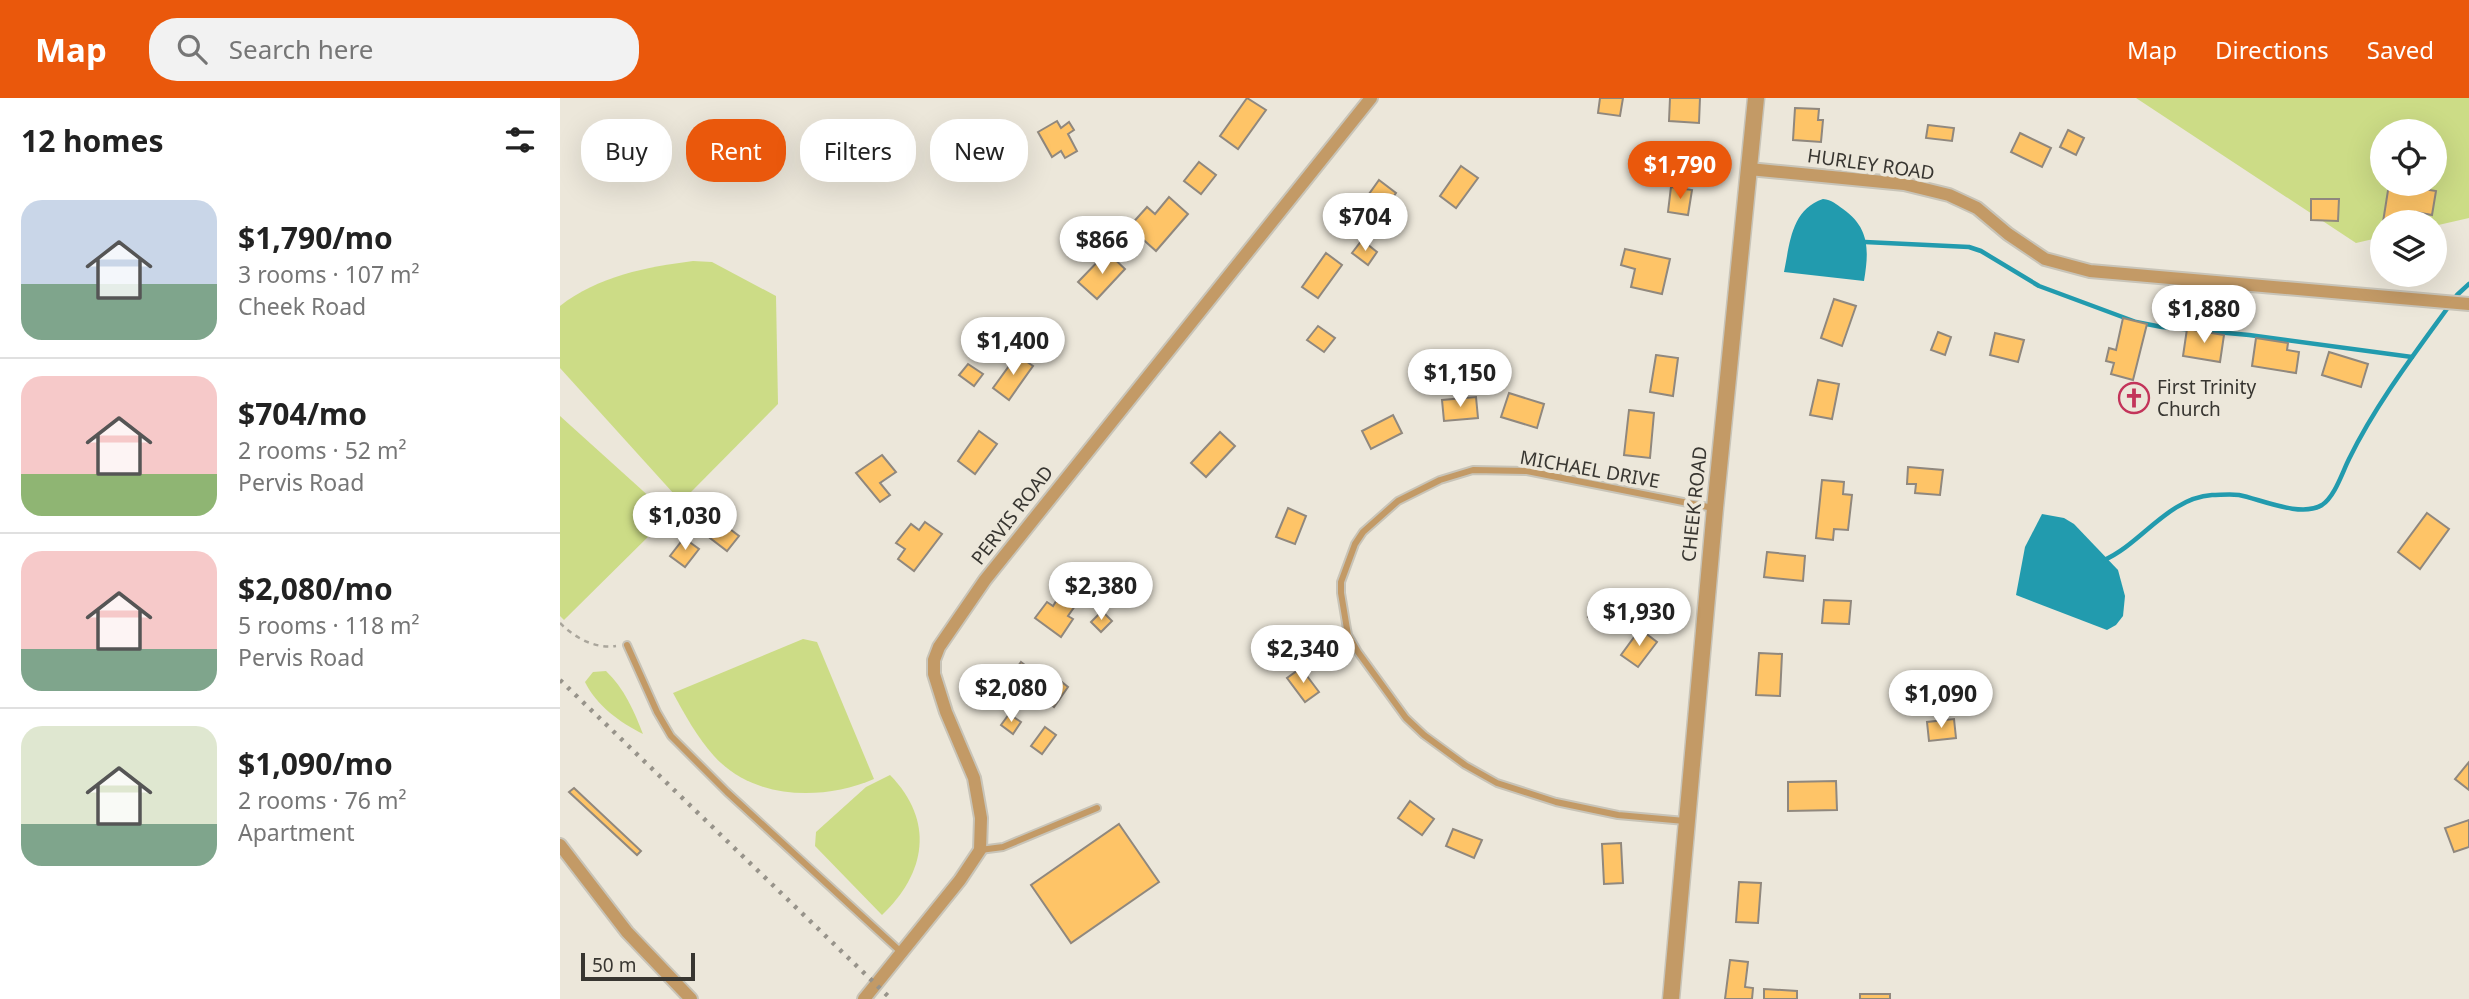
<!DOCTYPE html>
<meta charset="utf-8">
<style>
:root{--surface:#fff;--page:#f2f2f2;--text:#222;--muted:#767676;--line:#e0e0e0;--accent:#ea580c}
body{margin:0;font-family:"Noto Sans",sans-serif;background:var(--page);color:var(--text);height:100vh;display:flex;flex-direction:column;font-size:26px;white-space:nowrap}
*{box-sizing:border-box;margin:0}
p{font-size:23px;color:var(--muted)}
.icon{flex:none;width:38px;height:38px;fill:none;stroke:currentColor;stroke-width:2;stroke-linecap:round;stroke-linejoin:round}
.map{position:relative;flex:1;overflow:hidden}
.sheet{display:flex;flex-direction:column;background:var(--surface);width:560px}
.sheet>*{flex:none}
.guide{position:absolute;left:21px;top:21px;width:665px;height:63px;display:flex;gap:14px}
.tools{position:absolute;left:1810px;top:21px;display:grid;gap:14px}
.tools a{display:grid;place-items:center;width:77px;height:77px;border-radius:50%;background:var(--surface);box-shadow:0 7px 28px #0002;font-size:35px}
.scale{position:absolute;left:21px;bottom:18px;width:114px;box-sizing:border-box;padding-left:7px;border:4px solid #383631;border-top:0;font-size:19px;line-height:24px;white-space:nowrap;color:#383631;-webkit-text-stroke:5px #ece7da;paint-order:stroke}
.price{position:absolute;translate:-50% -60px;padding:0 16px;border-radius:24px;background:#fff;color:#222;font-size:23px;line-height:46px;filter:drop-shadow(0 2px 4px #0008)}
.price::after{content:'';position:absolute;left:50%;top:42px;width:21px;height:16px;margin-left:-10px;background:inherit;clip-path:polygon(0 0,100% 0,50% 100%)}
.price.active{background:var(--accent);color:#fff}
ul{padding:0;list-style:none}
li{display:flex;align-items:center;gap:21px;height:175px;padding:0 21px}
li+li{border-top:2px solid var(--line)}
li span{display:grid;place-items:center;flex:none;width:196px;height:140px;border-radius:21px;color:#555}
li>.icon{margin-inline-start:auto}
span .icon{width:84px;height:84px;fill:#fffc;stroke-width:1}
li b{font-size:30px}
h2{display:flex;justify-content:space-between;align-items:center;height:84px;padding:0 21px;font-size:30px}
.tag{padding:0 24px;border-radius:28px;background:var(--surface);box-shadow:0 7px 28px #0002;font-size:24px;line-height:63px}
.tag.active{background:var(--accent);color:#fff}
header{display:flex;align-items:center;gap:42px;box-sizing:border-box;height:98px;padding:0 35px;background:var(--accent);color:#fff}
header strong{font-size:33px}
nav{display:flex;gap:38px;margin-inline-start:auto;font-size:24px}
.search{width:490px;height:63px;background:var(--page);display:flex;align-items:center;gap:18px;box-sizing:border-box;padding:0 24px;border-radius:28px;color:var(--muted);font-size:26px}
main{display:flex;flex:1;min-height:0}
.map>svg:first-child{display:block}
.green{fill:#ccdc86;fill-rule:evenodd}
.water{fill:#229bae}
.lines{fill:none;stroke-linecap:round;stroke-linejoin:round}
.stream{stroke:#229bae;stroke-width:4.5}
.building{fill:#fec467;stroke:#90887e;stroke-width:2}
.service-casing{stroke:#c8c4b8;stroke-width:10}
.minor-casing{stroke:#c8c4b8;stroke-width:16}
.tertiary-casing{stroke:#c8c4b8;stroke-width:19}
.path{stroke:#aaa69c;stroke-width:2.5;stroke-dasharray:5 5;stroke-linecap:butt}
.service{stroke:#c39a66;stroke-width:6}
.minor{stroke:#c39a66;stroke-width:12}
.tertiary{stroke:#c39a66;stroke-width:16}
.rail{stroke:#97938a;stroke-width:4.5;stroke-dasharray:3.5 7;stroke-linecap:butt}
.labels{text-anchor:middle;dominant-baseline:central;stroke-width:7;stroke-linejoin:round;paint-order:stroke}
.street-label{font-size:19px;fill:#383631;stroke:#ece7da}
.poi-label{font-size:19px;fill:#383631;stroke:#ece7da;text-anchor:start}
</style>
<header>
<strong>Map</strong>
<div class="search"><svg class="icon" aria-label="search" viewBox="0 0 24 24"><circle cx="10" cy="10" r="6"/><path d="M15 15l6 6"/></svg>Search here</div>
<nav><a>Map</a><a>Directions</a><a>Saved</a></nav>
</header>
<main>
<section class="sheet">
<h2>12 homes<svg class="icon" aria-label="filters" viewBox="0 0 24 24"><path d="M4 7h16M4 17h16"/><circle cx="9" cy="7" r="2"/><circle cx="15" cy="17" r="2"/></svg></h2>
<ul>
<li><span style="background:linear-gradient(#c9d6e8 60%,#7fa58c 0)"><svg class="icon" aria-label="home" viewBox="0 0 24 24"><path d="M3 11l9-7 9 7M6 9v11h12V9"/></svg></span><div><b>$1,790/mo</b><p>3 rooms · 107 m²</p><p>Cheek Road</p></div></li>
<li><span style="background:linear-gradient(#f6c9c9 70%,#8fb573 0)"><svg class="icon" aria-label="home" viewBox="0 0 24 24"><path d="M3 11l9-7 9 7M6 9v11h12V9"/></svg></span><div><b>$704/mo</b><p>2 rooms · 52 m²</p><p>Pervis Road</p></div></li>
<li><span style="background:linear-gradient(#f6c9c9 70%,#7fa58c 0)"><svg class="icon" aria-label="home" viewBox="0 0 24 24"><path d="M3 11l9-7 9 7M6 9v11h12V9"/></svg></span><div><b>$2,080/mo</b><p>5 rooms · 118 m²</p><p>Pervis Road</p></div></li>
<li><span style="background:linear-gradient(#dfe7d0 70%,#7fa58c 0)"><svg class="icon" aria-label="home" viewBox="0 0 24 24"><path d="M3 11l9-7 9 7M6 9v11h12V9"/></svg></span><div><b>$1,090/mo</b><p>2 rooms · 76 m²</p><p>Apartment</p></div></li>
</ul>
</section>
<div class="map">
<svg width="1909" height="901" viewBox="0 0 1909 901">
<rect width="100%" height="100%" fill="#ece7da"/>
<g class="green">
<path d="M 1576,0 L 1909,0 L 1909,120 L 1874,128 L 1874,124 L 1822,124 L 1822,139 L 1796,145 ZM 1822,33 L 1874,33 L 1874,86 L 1822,86 Z"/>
<path d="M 133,163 L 152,164 L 216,198 L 218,306 L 131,394 L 114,396 L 0,270 L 0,208 C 38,178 87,169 133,163 Z"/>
<polygon points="0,318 103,411 102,425 4,522 0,518"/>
<path d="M 243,541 L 257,544 L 314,681 C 262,703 194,702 154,658 C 137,639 125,617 113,595 Z"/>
<path d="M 46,573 C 64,590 74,613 83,636 C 59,624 37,608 25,584 L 33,574 Z"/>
<path d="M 330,677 C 375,723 366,775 322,817 L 255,748 L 256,734 L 306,689 Z"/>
</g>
<g class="water">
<path d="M 1263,101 C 1272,102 1276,106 1283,111 C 1310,130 1309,153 1304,183 L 1224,174 C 1230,145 1231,112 1263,101 Z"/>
<polygon points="1482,416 1504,420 1514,426 1558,472 1565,498 1563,518 1556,527 1547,532 1456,497 1465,449"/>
</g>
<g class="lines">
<g class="stream">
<polyline points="1305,144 1409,149 1421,153 1479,188 1576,224 1602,229 1689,237 1852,259"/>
<path d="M 1544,462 C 1581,446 1608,400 1652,397 C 1660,397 1670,396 1679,397 C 1700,401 1741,420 1762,407 C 1775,398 1782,375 1789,361 C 1818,302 1859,250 1897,197 L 1909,186"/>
</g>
</g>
<g class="building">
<polygon points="687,0 706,12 678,51 660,38"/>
<polygon points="1040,0 1063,0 1060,18 1038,15"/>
<polygon points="1110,0 1140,0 1139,25 1109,23"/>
<polygon points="1235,10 1259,11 1258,22 1263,22 1261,44 1233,42"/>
<polygon points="497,23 501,30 509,24 514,32 508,36 517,53 505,60 501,53 492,59 478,34"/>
<polygon points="1368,27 1394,30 1392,43 1366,40"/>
<polygon points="1508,32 1524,40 1516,57 1500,49"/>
<polygon points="1460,35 1491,50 1482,69 1451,54"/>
<polygon points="1108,45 1129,46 1126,76 1105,73"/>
<polygon points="639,64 656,77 641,96 624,83"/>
<polygon points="901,68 918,80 896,110 880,98"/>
<polygon points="819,82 836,95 820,117 827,122 820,133 812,127 806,136 789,124"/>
<polygon points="1829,86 1858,86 1857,90 1876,93 1872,117 1855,114 1853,124 1823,124"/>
<polygon points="1111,89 1132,92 1128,117 1108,114"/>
<polygon points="609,99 628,116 596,153 569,129 587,109 595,116"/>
<polygon points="1751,101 1779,101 1778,123 1751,122"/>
<polygon points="802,142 817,154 808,167 792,155"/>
<polygon points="1065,151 1110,161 1102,196 1071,189 1075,171 1061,167"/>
<polygon points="547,154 565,171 537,201 518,184"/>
<polygon points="766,155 782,167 758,200 742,189"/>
<polygon points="1274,201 1296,208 1282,248 1261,240"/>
<polygon points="1563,220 1587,226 1573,282 1551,276 1554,265 1546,263 1549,250 1556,252"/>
<polygon points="758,228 775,240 764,254 747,242"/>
<polygon points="1627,231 1664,237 1660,264 1623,258"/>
<polygon points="1378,234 1391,239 1385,257 1371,252"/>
<polygon points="1435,235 1464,242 1458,264 1430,257"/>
<polygon points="1696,240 1728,245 1727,252 1739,254 1736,275 1692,268"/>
<polygon points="1769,254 1808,266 1801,289 1762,277"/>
<polygon points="457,257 473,268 449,302 433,290"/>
<polygon points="1096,257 1118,260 1113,298 1090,294"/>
<polygon points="408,266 423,276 414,288 399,277"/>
<polygon points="1258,282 1279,286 1272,321 1250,317"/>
<polygon points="949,295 984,306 977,330 941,319"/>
<polygon points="916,299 918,320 884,323 882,302"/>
<polygon points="1069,312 1094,315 1090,360 1064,357"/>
<polygon points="833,317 842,335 811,351 802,333"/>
<polygon points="419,333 437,346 415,376 398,363"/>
<polygon points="660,334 675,348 646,379 631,365"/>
<polygon points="322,357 336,374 320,385 330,397 320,404 296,375"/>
<polygon points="1348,369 1383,372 1380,397 1355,395 1356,386 1347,386"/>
<polygon points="1262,382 1284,384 1283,396 1292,397 1288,432 1274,431 1273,442 1256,440"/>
<polygon points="728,410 746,418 735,446 716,439"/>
<polygon points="1867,415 1889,431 1860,471 1838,454"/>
<polygon points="365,424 382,436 354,473 338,461 345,451 336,445 351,426 359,432"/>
<polygon points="162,425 179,438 167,453 150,440"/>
<polygon points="124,440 139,451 125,469 110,458"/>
<polygon points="1207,454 1245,458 1243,483 1204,479"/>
<polygon points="500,497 515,508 508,518 513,521 501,539 475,520 487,504 493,508"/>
<polygon points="1264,502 1291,503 1289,526 1262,525"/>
<polygon points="1044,503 1060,518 1045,534 1028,519"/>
<polygon points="542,513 552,523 541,534 531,524"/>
<polygon points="1080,531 1097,544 1078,569 1061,557"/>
<polygon points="1199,555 1222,556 1220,598 1196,597"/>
<polygon points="461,564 470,571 451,597 442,591"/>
<polygon points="741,570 759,594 745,604 727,580"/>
<polygon points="492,576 508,589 494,609 477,596"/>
<polygon points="449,616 461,624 453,636 441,627"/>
<polygon points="1394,621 1396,640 1369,643 1367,624"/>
<polygon points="485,629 496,637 482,656 471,648"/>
<polygon points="1909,664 1909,692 1895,681"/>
<polygon points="1276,683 1277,712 1228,713 1228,684"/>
<polygon points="14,690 81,753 77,757 9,694"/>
<polygon points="850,703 874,721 862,737 838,720"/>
<polygon points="1909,722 1909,749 1894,754 1885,730"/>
<polygon points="559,726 599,784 511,845 471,787"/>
<polygon points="893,731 922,742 914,760 886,748"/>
<polygon points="1061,745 1063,785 1044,786 1042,746"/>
<polygon points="1179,784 1201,785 1198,825 1176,824"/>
<polygon points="1170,862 1188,864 1185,889 1193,890 1192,901 1165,901"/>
<polygon points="1204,891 1237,893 1237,901 1204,901"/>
<rect x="1300" y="896" width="30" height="5"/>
</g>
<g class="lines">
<g class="service-casing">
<g id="service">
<polyline points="67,547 97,614 111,638 167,694 341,854"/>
<polyline points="1125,723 1058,717 996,704 937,685 905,667 864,637 846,620 798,554 788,537 781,495 781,484 795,446 803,434 838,403 880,382 913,372 967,373 1153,410"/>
<polyline points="420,752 443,749 537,710"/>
</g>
</g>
<g class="minor-casing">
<g id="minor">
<polyline points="1189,71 1344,86 1389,97 1417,110 1448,136 1485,161 1530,173 1909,206"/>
<polyline points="0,747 67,834 131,901"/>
<polyline points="304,901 400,782 420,752 421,720 414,680 386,614 374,576 374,562 379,549 425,482 811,0"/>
</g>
</g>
<g class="tertiary-casing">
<polyline id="tertiary" points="1111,901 1155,410 1196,0"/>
</g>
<path class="path" d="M 0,525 C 15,540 35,551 56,548"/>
<use href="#service" class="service"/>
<use href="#minor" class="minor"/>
<use href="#tertiary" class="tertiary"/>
<polyline class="rail" points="0,582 331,901"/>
</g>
<defs>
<g id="church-ring" transform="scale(1.575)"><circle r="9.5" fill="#ece7da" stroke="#c3345a" stroke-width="1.5"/><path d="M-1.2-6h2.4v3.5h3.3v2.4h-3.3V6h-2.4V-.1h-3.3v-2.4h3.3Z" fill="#c3345a"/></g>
</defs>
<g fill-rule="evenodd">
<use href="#church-ring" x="1574" y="300"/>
</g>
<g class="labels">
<g class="street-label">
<text transform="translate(1311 66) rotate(8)">HURLEY ROAD</text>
<text transform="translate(1030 371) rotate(10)">MICHAEL DRIVE</text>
<text transform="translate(1134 406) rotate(-84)">CHEEK ROAD</text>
<text transform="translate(452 417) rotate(-52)">PERVIS ROAD</text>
</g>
<g class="poi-label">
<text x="1597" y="289">First Trinity<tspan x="1597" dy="22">Church</tspan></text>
</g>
</g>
</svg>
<div class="tools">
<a><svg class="icon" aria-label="locate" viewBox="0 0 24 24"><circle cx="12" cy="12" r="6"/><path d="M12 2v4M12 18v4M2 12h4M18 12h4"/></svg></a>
<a><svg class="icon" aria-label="layers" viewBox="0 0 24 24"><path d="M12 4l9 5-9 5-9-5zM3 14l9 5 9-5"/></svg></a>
</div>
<div class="scale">50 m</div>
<b class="price active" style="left:1120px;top:103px">$1,790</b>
<b class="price" style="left:805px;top:155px">$704</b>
<b class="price" style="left:542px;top:178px">$866</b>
<b class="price" style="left:1644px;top:247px">$1,880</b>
<b class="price" style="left:453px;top:279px">$1,400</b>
<b class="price" style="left:900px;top:311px">$1,150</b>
<b class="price" style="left:125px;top:454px">$1,030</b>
<b class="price" style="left:541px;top:524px">$2,380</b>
<b class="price" style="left:1079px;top:550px">$1,930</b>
<b class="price" style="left:743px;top:587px">$2,340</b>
<b class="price" style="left:451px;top:626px">$2,080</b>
<b class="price" style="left:1381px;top:632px">$1,090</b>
<div class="guide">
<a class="tag">Buy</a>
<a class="tag active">Rent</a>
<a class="tag">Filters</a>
<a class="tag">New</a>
</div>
</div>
</main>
